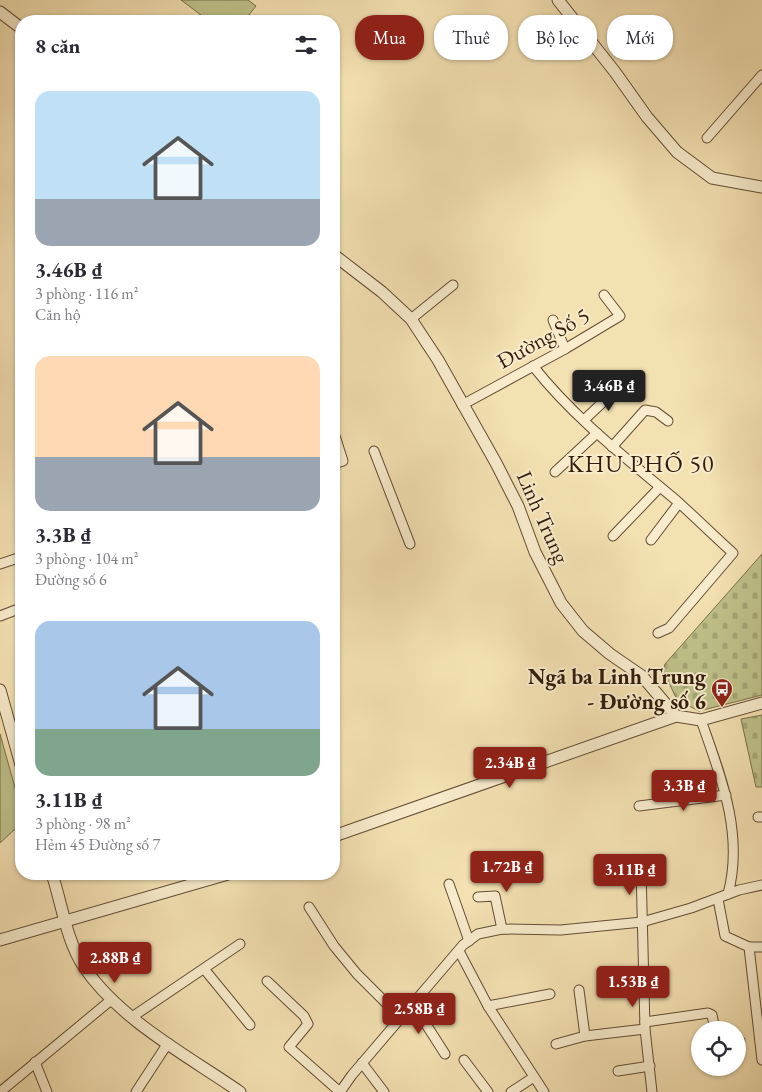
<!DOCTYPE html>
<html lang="vi">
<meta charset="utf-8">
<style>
:root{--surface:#fff;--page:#f7f7f7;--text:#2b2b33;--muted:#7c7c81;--accent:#8f2418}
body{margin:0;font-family:"EB Garamond",serif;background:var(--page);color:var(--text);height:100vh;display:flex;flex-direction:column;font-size:19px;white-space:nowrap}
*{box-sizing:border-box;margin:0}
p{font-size:16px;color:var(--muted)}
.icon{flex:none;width:28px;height:28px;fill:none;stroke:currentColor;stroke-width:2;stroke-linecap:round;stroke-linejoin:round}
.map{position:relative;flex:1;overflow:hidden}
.panel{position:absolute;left:15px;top:15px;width:325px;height:865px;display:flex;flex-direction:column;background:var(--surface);border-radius:20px;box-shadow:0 1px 4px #0004}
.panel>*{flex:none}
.top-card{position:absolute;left:355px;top:15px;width:331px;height:45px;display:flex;gap:10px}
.fabs{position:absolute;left:691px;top:1021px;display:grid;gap:10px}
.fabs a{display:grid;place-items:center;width:55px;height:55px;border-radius:50%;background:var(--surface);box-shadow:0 1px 4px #0004;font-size:25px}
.price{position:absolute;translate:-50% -42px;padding:0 11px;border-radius:5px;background:var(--accent);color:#fff;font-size:16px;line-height:32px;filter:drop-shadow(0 1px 2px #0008)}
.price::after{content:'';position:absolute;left:50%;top:30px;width:15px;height:11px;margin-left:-8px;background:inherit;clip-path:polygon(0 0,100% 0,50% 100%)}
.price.on{background:#222;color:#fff}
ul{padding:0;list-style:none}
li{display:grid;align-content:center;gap:10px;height:265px;padding:0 20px}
li span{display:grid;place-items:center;height:155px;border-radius:15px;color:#555}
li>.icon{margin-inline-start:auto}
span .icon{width:90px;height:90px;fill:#fffc;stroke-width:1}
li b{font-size:21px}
h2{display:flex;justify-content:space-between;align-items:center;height:60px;padding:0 20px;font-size:21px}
.pill{padding:0 18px;border-radius:20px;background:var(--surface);box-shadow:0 1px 4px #0004;font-size:18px;line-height:45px}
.pill.on{background:var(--accent);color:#fff}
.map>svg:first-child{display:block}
.green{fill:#bfc28a;stroke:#796f4b}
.cemetery{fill:url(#cemetery-stones);stroke:#796f4b}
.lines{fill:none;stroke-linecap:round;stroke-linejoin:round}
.minor-casing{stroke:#634d36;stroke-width:11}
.tertiary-casing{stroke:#634d36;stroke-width:13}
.minor{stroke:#f8eccd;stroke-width:9}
.tertiary{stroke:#f8eccd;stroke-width:11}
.labels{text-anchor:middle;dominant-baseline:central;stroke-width:4;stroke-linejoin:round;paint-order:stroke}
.street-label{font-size:22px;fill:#331c0c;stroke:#f8eccd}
.poi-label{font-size:22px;font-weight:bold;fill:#331c0c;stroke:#f8eccd;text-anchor:end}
.neighbourhood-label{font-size:24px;letter-spacing:1px;fill:#331c0c;stroke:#f8eccd}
</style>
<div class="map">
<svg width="762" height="1092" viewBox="0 0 762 1092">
<defs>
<pattern id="cemetery-stones" width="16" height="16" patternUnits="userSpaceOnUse" patternTransform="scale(1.25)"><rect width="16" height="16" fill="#bfc28a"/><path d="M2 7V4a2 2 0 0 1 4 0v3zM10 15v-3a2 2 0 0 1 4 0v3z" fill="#a5a676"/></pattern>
</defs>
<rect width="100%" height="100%" fill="#f4e1b2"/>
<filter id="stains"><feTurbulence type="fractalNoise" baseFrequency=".004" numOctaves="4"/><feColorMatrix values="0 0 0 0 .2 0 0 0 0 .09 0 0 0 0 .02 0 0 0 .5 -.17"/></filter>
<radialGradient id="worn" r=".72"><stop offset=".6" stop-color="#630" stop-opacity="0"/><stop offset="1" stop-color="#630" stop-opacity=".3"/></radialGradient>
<g class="green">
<polygon points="181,0 248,0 256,6 244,21 209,21"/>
<polygon points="0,734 21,809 21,828 14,830 0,843"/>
</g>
<g class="cemetery">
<polygon points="762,554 762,695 699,711 677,700 663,670 665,664"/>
<polygon points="762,715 762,787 756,787 741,719"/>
</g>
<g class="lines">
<g class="minor-casing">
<g id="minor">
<polyline points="707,138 762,75"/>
<polyline points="411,319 453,285"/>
<polyline points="553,320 565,349"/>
<path d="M 533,366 C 574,418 627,459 677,501 C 696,518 714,536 733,553 L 669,628 L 658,633"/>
<polyline points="462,405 565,349 620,316 604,295"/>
<polyline points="584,420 620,386"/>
<polyline points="334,433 343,461 334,464"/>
<polyline points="612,447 645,410 656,412 668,421"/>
<polyline points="374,451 410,544"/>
<polyline points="555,472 597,433"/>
<polyline points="613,536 660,487"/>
<polyline points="651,540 679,503"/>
<polyline points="0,564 21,557"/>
<polyline points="0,616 21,608"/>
<path d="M 701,720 C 721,777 744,834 728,894"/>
<polyline points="639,806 726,795"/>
<polyline points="758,817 762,817"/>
<polyline points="637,862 641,868 645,1029 652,1092"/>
<polyline points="449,884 469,941"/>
<polyline points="478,897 495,896 502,929"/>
<polyline points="718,899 725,936 749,947 762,1060"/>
<polyline points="309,907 334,946 357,974 401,1018"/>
<polyline points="749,947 762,947"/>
<polyline points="459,951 488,1006 544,1092"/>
<polyline points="205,970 250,1025"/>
<polyline points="267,981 304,1016 308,1024 289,1047 340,1092"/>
<polyline points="579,990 585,1036"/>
<polyline points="413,1004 445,1054"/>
<polyline points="488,1006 550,994"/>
<polyline points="132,1017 240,944"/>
<polyline points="645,1022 708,1013 712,1015 715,1030"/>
<polyline points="738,1041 740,1041"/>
<polyline points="556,1044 585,1036 645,1029"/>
<polyline points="464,1060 488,1092"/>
<polyline points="35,1062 47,1092"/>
<polyline points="362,1063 384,1092"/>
<polyline points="618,1071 650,1066"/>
<polyline points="0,1092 111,1000"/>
<polyline points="136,1092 168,1043"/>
<polyline points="340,1092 352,1075 434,979 463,945 478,934 502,929 561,930 642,922 691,908 739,890 762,885"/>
<polyline points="511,1092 534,1077"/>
</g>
</g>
<g class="tertiary-casing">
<g id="tertiary">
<polyline points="558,0 615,72 647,117 677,152 712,178 762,187"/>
<polyline points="0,12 21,28"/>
<polyline points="334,255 382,292 411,319 438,360 496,463 518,506 535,552 561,603 583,631 610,654 642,676 676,716 701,720 762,703"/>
<polyline points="0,690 21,765"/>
<polyline points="334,836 676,716"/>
<path d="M 52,874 C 62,904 66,940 84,967 C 120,1020 188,1056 240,1092"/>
<polyline points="0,940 228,874"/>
</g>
</g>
<use href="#minor" class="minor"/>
<use href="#tertiary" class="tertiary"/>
</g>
<defs>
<g id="bus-pin" transform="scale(1.125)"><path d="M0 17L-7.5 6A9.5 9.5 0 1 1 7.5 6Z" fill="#8f2418" stroke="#f8eccd"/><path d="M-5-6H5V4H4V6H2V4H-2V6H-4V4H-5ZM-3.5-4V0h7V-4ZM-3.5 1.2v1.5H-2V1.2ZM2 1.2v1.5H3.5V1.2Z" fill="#fff"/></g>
</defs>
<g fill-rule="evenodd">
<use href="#bus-pin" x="722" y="689"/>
</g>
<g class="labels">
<g class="street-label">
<text transform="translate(543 338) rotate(-29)">Đường Số 5</text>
<text transform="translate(543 517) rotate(66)">Linh Trung</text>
</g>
<g class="poi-label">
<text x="706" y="676">Ngã ba Linh Trung<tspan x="706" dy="25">- Đường số 6</tspan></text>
</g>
<g class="neighbourhood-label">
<text x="641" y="463">KHU PHỐ 50</text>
</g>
</g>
<rect width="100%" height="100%" filter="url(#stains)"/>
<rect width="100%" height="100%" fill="url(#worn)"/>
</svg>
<div class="fabs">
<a><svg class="icon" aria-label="locate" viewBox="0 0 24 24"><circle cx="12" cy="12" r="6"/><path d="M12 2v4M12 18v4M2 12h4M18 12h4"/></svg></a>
</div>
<b class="price on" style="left:609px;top:412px">3.46B ₫</b>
<b class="price" style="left:510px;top:789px">2.34B ₫</b>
<b class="price" style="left:684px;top:812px">3.3B ₫</b>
<b class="price" style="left:507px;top:893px">1.72B ₫</b>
<b class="price" style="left:630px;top:896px">3.11B ₫</b>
<b class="price" style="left:115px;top:984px">2.88B ₫</b>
<b class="price" style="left:633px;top:1008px">1.53B ₫</b>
<b class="price" style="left:419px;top:1035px">2.58B ₫</b>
<div class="top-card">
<a class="pill on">Mua</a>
<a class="pill">Thuê</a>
<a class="pill">Bộ lọc</a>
<a class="pill">Mới</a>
</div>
<section class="panel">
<h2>8 căn<svg class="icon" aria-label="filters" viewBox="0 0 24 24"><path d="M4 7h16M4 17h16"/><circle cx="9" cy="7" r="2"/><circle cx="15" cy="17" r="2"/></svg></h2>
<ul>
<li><span style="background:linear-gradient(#bfe0f5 70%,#9aa5b1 0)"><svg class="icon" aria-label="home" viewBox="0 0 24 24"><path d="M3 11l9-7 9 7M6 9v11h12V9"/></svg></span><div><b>3.46B ₫</b><p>3 phòng · 116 m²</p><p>Căn hộ</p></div></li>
<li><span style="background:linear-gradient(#ffd9b3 65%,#9aa5b1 0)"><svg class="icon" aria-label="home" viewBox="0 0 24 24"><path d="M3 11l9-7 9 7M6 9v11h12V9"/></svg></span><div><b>3.3B ₫</b><p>3 phòng · 104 m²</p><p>Đường số 6</p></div></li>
<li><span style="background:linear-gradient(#a9c7e8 70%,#7fa58c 0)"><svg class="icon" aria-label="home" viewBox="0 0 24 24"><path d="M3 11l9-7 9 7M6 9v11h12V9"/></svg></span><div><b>3.11B ₫</b><p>3 phòng · 98 m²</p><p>Hẻm 45 Đường số 7</p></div></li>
</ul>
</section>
</div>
